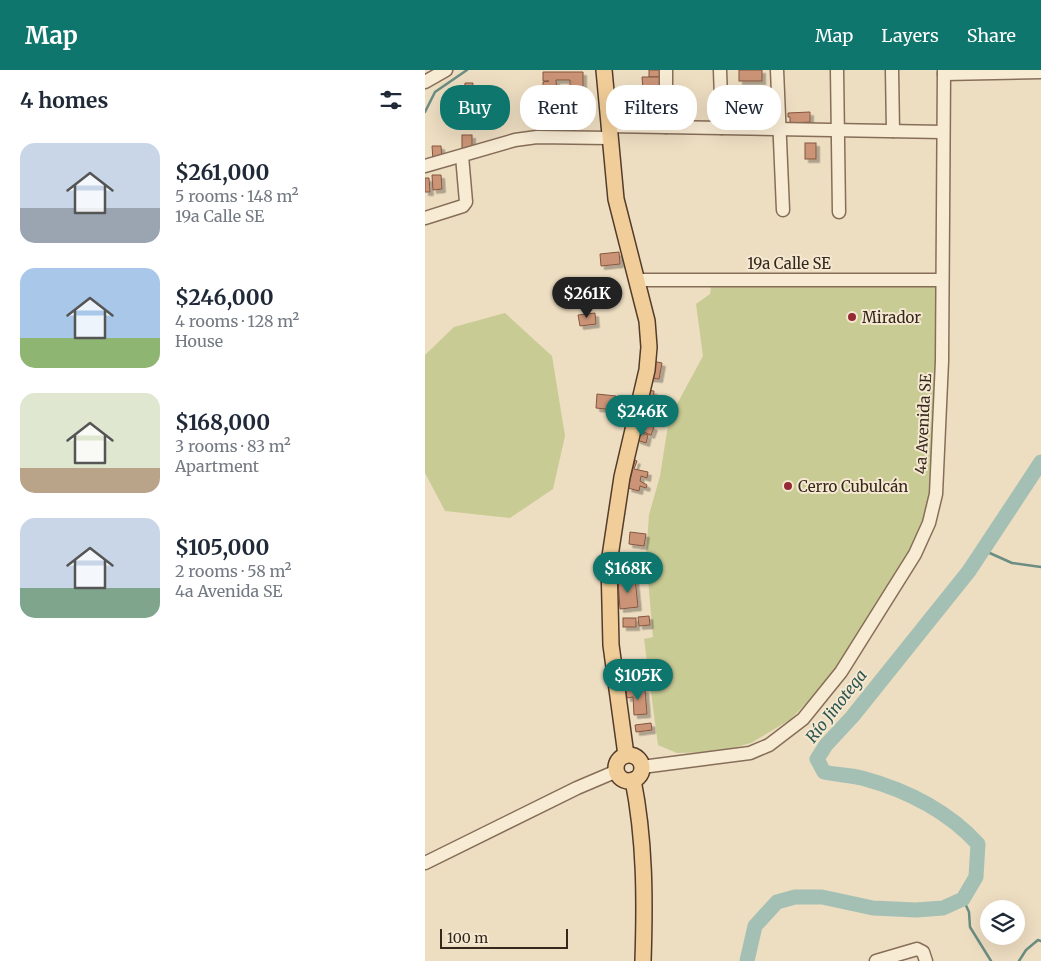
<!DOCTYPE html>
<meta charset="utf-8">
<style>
:root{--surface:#fff;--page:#f6f6f7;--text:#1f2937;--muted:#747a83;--accent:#0f766e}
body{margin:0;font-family:Merriweather,serif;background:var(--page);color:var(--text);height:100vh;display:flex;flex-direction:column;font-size:19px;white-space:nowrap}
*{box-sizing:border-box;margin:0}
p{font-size:16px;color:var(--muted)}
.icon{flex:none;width:28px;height:28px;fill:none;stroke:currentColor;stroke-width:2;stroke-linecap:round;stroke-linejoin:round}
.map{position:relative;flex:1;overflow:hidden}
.side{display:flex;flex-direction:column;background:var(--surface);width:425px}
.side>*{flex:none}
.guide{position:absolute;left:15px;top:15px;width:475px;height:45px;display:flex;gap:10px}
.buttons{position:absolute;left:555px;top:830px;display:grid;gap:10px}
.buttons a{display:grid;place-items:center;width:45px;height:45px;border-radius:50%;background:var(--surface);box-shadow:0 5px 20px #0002;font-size:25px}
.scale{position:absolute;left:15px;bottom:12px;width:128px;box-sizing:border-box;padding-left:5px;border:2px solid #36271d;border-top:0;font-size:14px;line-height:18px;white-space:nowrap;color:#36271d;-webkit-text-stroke:4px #f5e8d1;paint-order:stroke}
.price{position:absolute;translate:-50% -42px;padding:0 11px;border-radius:18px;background:var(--accent);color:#fff;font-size:16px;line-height:32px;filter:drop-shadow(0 1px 2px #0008)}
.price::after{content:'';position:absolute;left:50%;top:30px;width:15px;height:11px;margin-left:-8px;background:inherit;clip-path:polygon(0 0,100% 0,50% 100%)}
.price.on{background:#222;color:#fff}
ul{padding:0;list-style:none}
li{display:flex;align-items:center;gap:15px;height:125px;padding:0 20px}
li span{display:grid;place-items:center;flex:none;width:140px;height:100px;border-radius:15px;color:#555}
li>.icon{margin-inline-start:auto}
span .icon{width:60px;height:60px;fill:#fffc;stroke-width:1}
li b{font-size:21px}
h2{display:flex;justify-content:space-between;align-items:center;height:60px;padding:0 20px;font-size:21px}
.pill{padding:0 18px;border-radius:20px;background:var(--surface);box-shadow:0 5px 20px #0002;font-size:18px;line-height:45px}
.pill.on{background:var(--accent);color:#fff}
header{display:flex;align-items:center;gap:30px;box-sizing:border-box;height:70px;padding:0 25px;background:var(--accent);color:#fff}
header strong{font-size:24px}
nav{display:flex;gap:28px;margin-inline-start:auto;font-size:18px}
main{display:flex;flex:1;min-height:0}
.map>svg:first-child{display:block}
.green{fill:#c9cb95}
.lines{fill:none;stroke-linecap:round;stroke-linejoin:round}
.stream{stroke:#6b8d82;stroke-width:2.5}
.river{stroke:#a4c0b5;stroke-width:15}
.building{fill:#cb9477;stroke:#85563f;filter:url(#shadow)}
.minor-casing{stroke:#876e59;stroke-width:15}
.major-casing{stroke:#543c2d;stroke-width:18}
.minor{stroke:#f8ebd4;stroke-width:12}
.major{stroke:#f1ce99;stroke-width:15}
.poi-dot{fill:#952a33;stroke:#f5e8d1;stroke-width:2}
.labels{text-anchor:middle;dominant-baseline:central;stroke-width:4;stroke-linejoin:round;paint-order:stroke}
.street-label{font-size:15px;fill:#36271d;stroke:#f5e8d1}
.poi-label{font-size:15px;fill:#36271d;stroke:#f5e8d1;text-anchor:start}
.water-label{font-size:16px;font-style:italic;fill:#2c5650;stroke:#f5e8d1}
</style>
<header>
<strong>Map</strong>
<nav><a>Map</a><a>Layers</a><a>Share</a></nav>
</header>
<main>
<section class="side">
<h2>4 homes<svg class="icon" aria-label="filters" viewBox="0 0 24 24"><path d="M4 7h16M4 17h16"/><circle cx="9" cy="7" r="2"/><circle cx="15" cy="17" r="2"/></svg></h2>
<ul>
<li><span style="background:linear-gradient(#c9d6e8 65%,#9aa5b1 0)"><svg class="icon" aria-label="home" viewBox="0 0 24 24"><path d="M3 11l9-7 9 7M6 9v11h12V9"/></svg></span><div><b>$261,000</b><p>5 rooms · 148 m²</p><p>19a Calle SE</p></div></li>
<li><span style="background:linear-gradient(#a9c7e8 70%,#8fb573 0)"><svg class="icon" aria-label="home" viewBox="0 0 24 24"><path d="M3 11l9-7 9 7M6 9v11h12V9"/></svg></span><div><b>$246,000</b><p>4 rooms · 128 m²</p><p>House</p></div></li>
<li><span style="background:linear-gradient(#dfe7d0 75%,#b9a48a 0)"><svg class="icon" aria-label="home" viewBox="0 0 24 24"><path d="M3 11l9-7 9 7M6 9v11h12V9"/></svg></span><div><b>$168,000</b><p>3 rooms · 83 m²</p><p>Apartment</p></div></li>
<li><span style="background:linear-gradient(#c9d6e8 70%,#7fa58c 0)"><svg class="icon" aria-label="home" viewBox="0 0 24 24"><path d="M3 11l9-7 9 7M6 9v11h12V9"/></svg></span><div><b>$105,000</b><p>2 rooms · 58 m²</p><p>4a Avenida SE</p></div></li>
</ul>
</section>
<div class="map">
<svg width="616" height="891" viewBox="0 0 616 891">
<defs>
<filter id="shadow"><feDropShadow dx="3.5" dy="3.5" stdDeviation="0" flood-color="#0004"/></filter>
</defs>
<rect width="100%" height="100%" fill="#edddc1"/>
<g class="green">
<polygon points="287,211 516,213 510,424 489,483 402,611 366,649 326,673 293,682 252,683 233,675 219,569 228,567 221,486 224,445 235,406 244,349 278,286 271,234 285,224"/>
<polygon points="80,243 127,286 140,366 128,419 85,448 20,441 0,403 0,285 29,257"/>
</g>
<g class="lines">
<g class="stream">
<polyline points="0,42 10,22 42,0"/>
<polyline points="558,480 587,493 616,497"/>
<polyline points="538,829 544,842 545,857 566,891"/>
<polyline points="594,891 601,880 613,870 616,871"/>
</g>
<path class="river" d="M 322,891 L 330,856 L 352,832 L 370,827 L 397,827 L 448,838 L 491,840 L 518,838 L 538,829 L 551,807 L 553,774 C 522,740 481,720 437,708 C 425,705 412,705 399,702 L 392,689 L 401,675 L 427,647 L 544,501 L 616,392"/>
</g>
<g class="building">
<rect x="224" y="0" width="13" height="7"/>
<rect x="314" y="0" width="23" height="11"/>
<polygon points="118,2 158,2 158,33 142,33 142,25 135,25 135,17 145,16 145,10 131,10 132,24 118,25 118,12 124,11 118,11"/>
<polygon points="217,7 236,7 236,20 218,20"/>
<polygon points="40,13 48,13 47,23 39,23"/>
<polygon points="218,20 234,20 235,30 218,30"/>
<polygon points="247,24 260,24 260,33 248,33"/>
<polygon points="21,29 35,29 36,45 26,45 26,38 22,38"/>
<polygon points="218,30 231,30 231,41 238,41 239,54 220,54"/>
<polygon points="213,33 219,33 220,52 213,53"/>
<rect x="192" y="35" width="7" height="10"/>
<polygon points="139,40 148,41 147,57 138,56"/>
<polygon points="385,42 385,52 365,53 365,47 363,47 363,43"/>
<polygon points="346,43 346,53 325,53 324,44"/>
<rect x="37" y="65" width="10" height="16"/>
<rect x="380" y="73" width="11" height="16"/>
<polygon points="7,76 16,76 17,90 8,90"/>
<polygon points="7,105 16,105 17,119 8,120"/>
<polygon points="0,108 4,108 5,122 0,122"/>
<polygon points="194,182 195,194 176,196 175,184"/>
<polygon points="170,243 171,254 155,256 153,245"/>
<polygon points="227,291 237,293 234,309 224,308"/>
<polygon points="221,320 229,321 227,351 216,349"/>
<polygon points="172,324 191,326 190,340 171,338"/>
<polygon points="217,352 229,357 226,365 214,360"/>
<polygon points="210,361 223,365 221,373 212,370"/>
<polygon points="210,390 212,391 209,399 223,402 222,408 216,406 215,411 222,415 221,418 215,416 214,421 203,418"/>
<polygon points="205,462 221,464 219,476 204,474"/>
<polygon points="210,508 213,537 195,539 193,510"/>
<polygon points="224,546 225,555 214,556 213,547"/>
<rect x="198" y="548" width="13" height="9"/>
<polygon points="220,619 222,644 209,645 208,627 202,628 201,620"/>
<polygon points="226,653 227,660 211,662 210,655"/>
</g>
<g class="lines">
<g class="minor-casing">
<g id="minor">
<polyline points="241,0 241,57"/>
<polyline points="295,0 297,58"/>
<polyline points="352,0 358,140"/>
<polyline points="412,0 414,142"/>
<polyline points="467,0 468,61"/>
<polyline points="519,4 616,2"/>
<polyline points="0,12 21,0"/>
<polyline points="183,56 518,62"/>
<polyline points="0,96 90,70 112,67 184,68"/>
<polyline points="0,148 38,136 41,132 37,86"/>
<polyline points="211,210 517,210"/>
<polyline points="217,697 325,683 344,675 378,649 416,602 490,484 504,453 511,424 517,291 519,0"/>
<polyline points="0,793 152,718 192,701"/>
<polyline points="451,891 492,879 498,882 501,891"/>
</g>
</g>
<g class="major-casing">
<g id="major">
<polyline points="179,0 191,129 222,251 224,277 222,300 197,407 184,493 186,575 201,685"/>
<circle cx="204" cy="698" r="13"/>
<path d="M 208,710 C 220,770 220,830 218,891"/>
</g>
</g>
<use href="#minor" class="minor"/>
<use href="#major" class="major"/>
</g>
<g class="poi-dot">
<circle cx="427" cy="247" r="5"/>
<circle cx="363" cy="416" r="5"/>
</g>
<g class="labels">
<g class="street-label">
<text x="364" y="193">19a Calle SE</text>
<text transform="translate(498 354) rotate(-87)">4a Avenida SE</text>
</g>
<g class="poi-label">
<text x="437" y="247">Mirador</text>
<text x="373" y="416">Cerro Cubulcán</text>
</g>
<g class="water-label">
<text transform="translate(411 636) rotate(-52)">Río Jinotega</text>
</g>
</g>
</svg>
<div class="buttons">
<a><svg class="icon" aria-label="layers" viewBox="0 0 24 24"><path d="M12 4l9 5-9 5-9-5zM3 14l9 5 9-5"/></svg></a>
</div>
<div class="scale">100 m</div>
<b class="price on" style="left:162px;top:249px">$261K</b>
<b class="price" style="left:217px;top:367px">$246K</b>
<b class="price" style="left:203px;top:524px">$168K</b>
<b class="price" style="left:213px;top:631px">$105K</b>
<div class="guide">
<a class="pill on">Buy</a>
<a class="pill">Rent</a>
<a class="pill">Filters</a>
<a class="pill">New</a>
</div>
</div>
</main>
